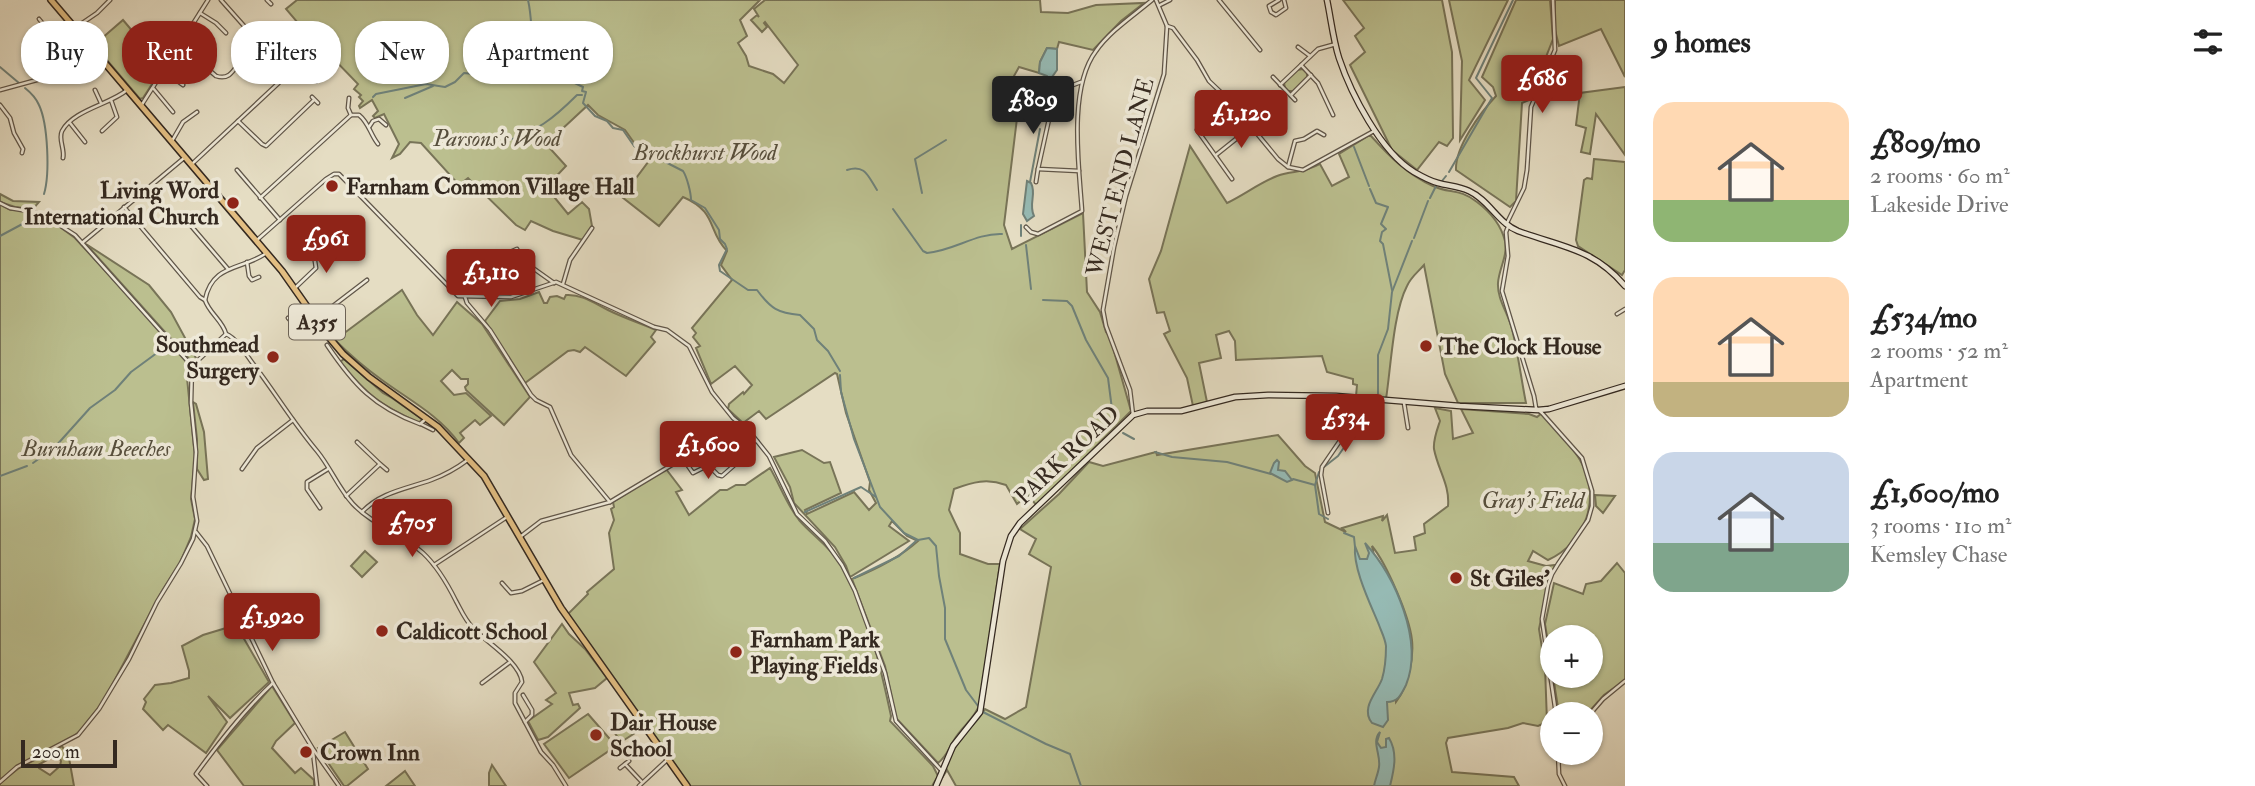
<!DOCTYPE html>
<meta charset="utf-8">
<style>
:root{--surface:#fff;--page:#f6f6f6;--text:#222;--muted:#767676;--accent:#8f2418}
body{margin:0;font-family:"IM FELL Double Pica",serif;background:var(--page);color:var(--text);height:100vh;display:flex;flex-direction:column;font-size:26px;white-space:nowrap}
*{box-sizing:border-box;margin:0}
p{font-size:23px;color:var(--muted)}
.icon{flex:none;width:38px;height:38px;fill:none;stroke:currentColor;stroke-width:2;stroke-linecap:round;stroke-linejoin:round}
.map{position:relative;flex:1;overflow:hidden}
.side{display:flex;flex-direction:column;background:var(--surface);width:630px}
.side>*{flex:none}
.guide{position:absolute;left:21px;top:21px;width:665px;height:63px;display:flex;gap:14px}
.buttons{position:absolute;left:1540px;top:625px;display:grid;gap:14px}
.buttons a{display:grid;place-items:center;width:63px;height:63px;border-radius:50%;background:var(--surface);box-shadow:0 2px 5px #0004;font-size:35px}
.scale{position:absolute;left:21px;bottom:18px;width:96px;box-sizing:border-box;padding-left:7px;border:4px solid #342920;border-top:0;font-size:19px;line-height:24px;white-space:nowrap;color:#342920;-webkit-text-stroke:5px #eee9d8;paint-order:stroke}
.price{position:absolute;translate:-50% -60px;padding:0 16px;border-radius:7px;background:var(--accent);color:#fff;font-size:23px;line-height:46px;filter:drop-shadow(0 2px 4px #0008)}
.price::after{content:'';position:absolute;left:50%;top:42px;width:21px;height:16px;margin-left:-10px;background:inherit;clip-path:polygon(0 0,100% 0,50% 100%)}
.price.active{background:#222;color:#fff}
ul{padding:0;list-style:none}
li{display:flex;align-items:center;gap:21px;height:175px;padding:0 28px}
li span{display:grid;place-items:center;flex:none;width:196px;height:140px;border-radius:21px;color:#555}
li>.icon{margin-inline-start:auto}
span .icon{width:84px;height:84px;fill:#fffc;stroke-width:1}
li b{font-size:30px}
h2{display:flex;justify-content:space-between;align-items:center;height:84px;padding:0 28px;font-size:30px}
.tag{padding:0 24px;border-radius:28px;background:var(--surface);box-shadow:0 2px 5px #0004;font-size:24px;line-height:63px}
.tag.active{background:var(--accent);color:#fff}
main{display:flex;flex:1;min-height:0}
.map>svg:first-child{display:block}
.green{fill:#bbbf8f;stroke:#787458;stroke-width:2;fill-rule:evenodd}
.water{fill:#96bbb5;stroke:#6f8179;stroke-width:2}
.lines{fill:none;stroke-linecap:round;stroke-linejoin:round}
.stream{stroke:#6f8179;stroke-width:2}
.minor-casing{stroke:#605649;stroke-width:5}
.secondary-casing{stroke:#342920;stroke-width:7}
.primary-casing{stroke:#342920;stroke-width:8}
.minor{stroke:#eee9d8;stroke-width:2.5}
.secondary{stroke:#eee9d8;stroke-width:4.5}
.primary{stroke:#e2be82;stroke-width:5}
.poi-dot{fill:#8f2418;stroke:#eee9d8;stroke-width:2.5}
.labels{text-anchor:middle;dominant-baseline:central;stroke-width:7;stroke-linejoin:round;paint-order:stroke}
.shield{fill:#eee9d8;stroke:#6c6357;stroke-width:2}
.shield-label{font-size:21px;font-weight:bold;fill:#342920}
.park-label{font-size:23px;font-style:italic;fill:#564e3c;stroke:#eee9d8}
.street-label{font-size:23px;fill:#342920;stroke:#eee9d8}
.poi-label{font-size:23px;font-weight:bold;fill:#342920;stroke:#eee9d8;text-anchor:start}
</style>
<main>
<div class="map">
<svg width="1625" height="786" viewBox="0 0 1625 786">
<rect width="100%" height="100%" fill="#e5ddc3"/>
<filter id="stains"><feTurbulence type="fractalNoise" baseFrequency=".00286" numOctaves="4"/><feColorMatrix values="0 0 0 0 .2 0 0 0 0 .09 0 0 0 0 .02 0 0 0 .5 -.17"/></filter>
<radialGradient id="worn" r=".72"><stop offset=".6" stop-color="#630" stop-opacity="0"/><stop offset="1" stop-color="#630" stop-opacity=".3"/></radialGradient>
<g class="green">
<path d="M 297,0 L 760,0 L 740,20 L 747,36 L 738,43 L 746,56 L 749,66 L 773,74 L 784,83 L 798,65 L 765,22 L 764,23 L 767,27 L 762,32 L 751,20 L 757,15 L 759,17 L 754,9 L 765,0 L 1040,0 L 1041,12 L 1068,13 L 1096,5 L 1144,3 L 1121,21 L 1093,50 L 1059,42 L 1057,49 L 1047,48 L 1040,62 L 1039,73 L 1019,67 L 1009,85 L 1006,107 L 1018,110 L 1004,225 L 1012,249 L 1083,213 L 1087,292 L 1100,312 L 1106,332 L 1110,337 L 1131,411 L 1037,506 L 1028,495 L 1017,504 L 1006,485 C 987,478 973,482 954,489 L 949,510 L 960,533 L 960,554 L 988,564 L 1000,564 L 980,703 C 975,719 962,726 954,740 C 948,749 947,756 938,763 L 896,718 L 885,666 L 852,579 C 877,569 899,558 918,541 L 907,536 L 892,521 L 889,526 L 909,541 L 850,577 L 846,566 L 835,547 L 794,503 L 790,487 L 774,457 L 802,450 L 824,463 L 830,462 L 841,493 L 805,510 L 807,514 L 854,492 L 869,510 L 876,503 L 869,490 L 870,482 L 846,413 L 837,374 L 835,373 L 766,419 L 759,411 L 743,423 L 728,409 L 729,404 L 743,392 L 744,394 L 752,385 L 735,366 L 711,384 L 696,348 L 700,346 L 693,337 L 696,333 L 692,328 L 732,280 L 721,265 L 727,251 C 707,231 718,212 683,197 L 659,226 L 622,197 L 654,154 L 635,144 L 625,130 L 598,115 L 588,105 L 546,144 L 566,166 L 546,187 L 568,214 L 582,202 L 589,209 L 592,226 L 583,240 L 553,231 L 531,221 L 525,230 L 516,225 L 468,178 L 459,185 L 421,143 L 410,142 L 400,154 L 392,158 L 399,144 L 384,114 L 375,118 L 373,116 L 378,111 L 372,100 L 360,108 L 359,106 L 363,101 L 359,97 L 361,95 L 354,89 L 358,84 L 329,54 L 326,56 L 286,9 Z"/>
<polygon points="1343,0 1442,0 1452,52 1453,138 1447,146 1439,142 1417,170 1392,150 1350,65 1365,52 1355,36 1364,28"/>
<polygon points="1449,0 1508,0 1469,80 1485,100 1460,140 1462,61"/>
<path d="M 1516,0 L 1550,0 L 1553,39 L 1529,100 L 1522,103 L 1516,201 L 1510,207 L 1456,170 C 1455,147 1480,113 1496,96 L 1493,87 L 1482,77 Z"/>
<polygon points="1555,0 1625,0 1625,77 1601,29 1559,46 1555,30"/>
<polygon points="123,20 163,67 143,98 140,99 94,45"/>
<polygon points="1303,69 1307,73 1307,77 1293,91 1288,91 1285,88 1284,83 1297,70"/>
<polygon points="1625,87 1625,155 1596,114 1590,154 1581,152 1586,128 1576,125 1580,93"/>
<path d="M 1368,136 L 1371,136 C 1390,157 1407,174 1433,186 C 1450,194 1459,188 1477,202 C 1489,211 1501,225 1505,241 C 1508,256 1499,268 1498,283 C 1497,299 1508,313 1512,329 C 1518,353 1521,378 1526,403 L 1458,403 L 1445,374 L 1424,265 C 1418,272 1411,277 1407,286 C 1393,313 1391,367 1386,399 L 1356,396 L 1357,385 L 1353,384 L 1353,379 L 1327,372 L 1322,356 L 1236,360 L 1235,341 L 1229,331 L 1216,335 L 1221,358 L 1199,363 L 1207,402 L 1193,406 L 1187,378 L 1164,334 L 1170,331 L 1164,312 L 1157,313 L 1149,279 L 1161,251 L 1190,146 L 1227,203 C 1244,195 1259,183 1277,176 C 1293,170 1302,174 1320,164 L 1332,186 L 1349,177 L 1339,154 Z"/>
<polygon points="1594,159 1625,162 1625,270 1622,275 1578,246 1576,240 1584,180 1587,178 1592,179"/>
<polygon points="0,194 13,201 39,202 33,209 15,207 0,202"/>
<polygon points="0,204 11,210 24,210 49,219 75,238 190,363 187,378 195,457 191,499 195,519 191,537 180,563 162,591 103,702 80,731 73,737 17,766 0,780"/>
<polygon points="86,244 149,285 171,312 197,360 195,362 191,361"/>
<path d="M 402,290 L 417,315 L 433,335 L 457,302 L 482,324 L 530,397 L 504,425 L 466,390 L 465,387 L 468,384 L 468,379 L 461,379 L 452,370 L 441,381 L 454,395 L 466,393 L 491,416 L 480,425 L 475,420 L 460,433 L 464,438 L 459,443 C 439,415 409,400 382,380 C 365,368 350,355 335,340 Z"/>
<path d="M 539,292 L 544,303 L 547,303 L 550,297 L 557,296 L 564,299 L 566,295 C 582,294 594,303 608,310 C 624,318 640,323 656,330 L 651,337 L 655,342 L 626,376 L 585,347 L 580,352 L 574,350 L 568,351 L 525,383 L 485,321 L 500,301 L 520,299 Z"/>
<path d="M 344,359 L 383,393 L 392,398 L 422,419 L 419,423 C 380,405 367,395 340,362 Z"/>
<polygon points="193,402 196,404 204,432 208,479 204,480 197,469 197,439"/>
<path d="M 1435,408 L 1451,411 L 1453,439 L 1473,433 L 1461,409 L 1529,414 L 1537,417 L 1542,413 C 1554,428 1570,443 1580,460 C 1602,497 1586,543 1548,560 L 1533,551 L 1528,561 L 1546,566 L 1555,565 L 1549,580 L 1539,629 L 1545,667 L 1547,722 L 1538,726 L 1523,723 L 1508,728 L 1448,738 L 1446,743 L 1452,772 L 1514,777 L 1519,786 L 956,786 L 947,770 L 942,778 C 947,763 953,748 963,736 C 970,727 979,720 985,709 L 1005,719 L 1026,707 L 1051,567 L 1029,554 L 1036,539 L 1020,529 L 1059,494 L 1089,462 L 1103,466 L 1156,452 L 1157,455 L 1278,435 L 1305,466 L 1315,473 L 1325,522 L 1346,532 L 1342,528 L 1383,516 L 1382,521 L 1387,515 L 1395,553 L 1416,550 L 1414,537 L 1425,533 L 1424,524 L 1448,506 C 1450,485 1438,470 1434,449 C 1433,440 1437,430 1440,421 ZM 1372,546 C 1386,563 1409,615 1412,640 C 1414,660 1408,686 1396,702 L 1391,640 Z"/>
<polygon points="743,429 748,433 746,437 727,438 684,453 707,438"/>
<path d="M 770,468 C 780,485 787,505 799,520 C 812,535 829,546 840,563 C 868,608 880,665 891,716 L 890,721 L 933,766 L 938,776 L 932,786 L 690,786 L 567,615 L 588,594 L 587,592 L 614,569 L 609,533 L 614,520 L 611,509 L 614,507 L 613,502 L 666,469 L 682,490 L 676,492 L 689,515 L 720,490 L 727,490 L 736,485 L 745,485 Z"/>
<polygon points="1595,495 1615,496 1603,513 1596,506"/>
<polygon points="365,551 377,562 362,577 351,566"/>
<polygon points="1617,563 1625,573 1625,680 1604,695 1587,714 1559,714 1553,676 1591,676 1591,637 1552,637 1552,667 1545,624 1554,583 1583,594 1586,584 1601,581"/>
<polygon points="562,624 569,634 585,649 607,678 595,688 569,693 573,705 578,704 580,708 548,737 538,740 528,721 552,704 546,700 556,693 534,662"/>
<polygon points="236,625 269,682 230,718 208,696 227,722 206,753 168,725 163,730 143,709 146,702 144,699 155,685 171,683 189,678 189,671 182,646 203,635"/>
<polygon points="272,686 295,723 276,741 272,748 295,773 301,768 314,780 314,786 244,786 217,750"/>
<polygon points="588,714 616,746 569,778 544,744"/>
<polygon points="626,720 635,733 621,742 612,729"/>
<polygon points="345,732 368,769 347,786 344,786 318,748"/>
<path d="M 62,746 L 69,758 L 74,786 L 0,786 L 0,783 L 19,768 ZM 58,754 L 61,761 L 60,766 L 50,775 L 39,768 L 38,765 Z"/>
<polygon points="492,765 506,786 489,786 489,773"/>
<polygon points="405,771 415,786 386,786"/>
</g>
<g class="water">
<polygon points="1047,48 1057,49 1057,70 1050,80 1044,112 1039,112 1038,107 1041,105 1038,101 1042,98 1043,87 1048,79 1047,76 1039,73 1040,62"/>
<path d="M 1027,181 L 1031,183 C 1037,195 1028,203 1034,216 L 1027,221 L 1023,214 Z"/>
<polygon points="1277,460 1279,462 1278,470 1285,471 1292,480 1287,482 1270,473 1274,463"/>
<path d="M 1365,543 C 1395,576 1424,641 1406,685 C 1401,695 1398,702 1387,702 L 1388,720 L 1383,727 L 1372,723 C 1360,708 1377,693 1382,679 C 1385,669 1386,656 1386,646 C 1385,638 1381,631 1379,625 C 1370,603 1353,569 1355,546 L 1360,559 L 1367,559 L 1369,553 Z"/>
<path d="M 1380,732 L 1377,742 L 1381,748 L 1386,747 L 1386,739 L 1389,738 C 1398,753 1394,770 1390,786 L 1374,786 C 1375,780 1378,774 1379,767 C 1381,754 1371,742 1380,732 Z"/>
</g>
<g class="lines">
<g class="stream">
<path d="M 528,0 C 531,13 531,23 532,36 C 532,42 535,47 535,54 L 556,74 L 583,87 L 582,91 L 586,92 L 583,103 L 595,116 L 607,121 L 613,128 L 623,130 L 634,146 L 683,171 C 687,177 691,193 691,200 L 705,208 L 719,230 L 720,239 L 725,244 L 727,249 L 719,265 L 720,271 L 748,290 L 757,290 C 771,309 778,313 800,315 L 814,329 L 817,340 L 828,351 L 840,371"/>
<polyline points="0,67 19,83"/>
<path d="M 25,88 C 30,92 36,98 39,105 C 48,124 50,174 44,194"/>
<polyline points="373,97 376,94 426,84 445,87 455,82 464,73 474,74 484,70 505,73 528,62 535,54"/>
<polyline points="405,98 433,86"/>
<path d="M 504,142 C 538,130 551,121 577,95 L 582,95"/>
<polyline points="1354,147 1369,186"/>
<path d="M 847,170 C 865,164 868,176 877,190"/>
<polyline points="1449,172 1492,98 1476,78 1513,0"/>
<polyline points="1442,181 1446,176"/>
<polyline points="1030,182 1040,129"/>
<polyline points="1370,189 1376,203 1388,207 1381,224 1386,229 1382,232 1380,241 1383,244 1392,290"/>
<polyline points="922,193 915,159 946,140"/>
<polyline points="1430,198 1436,186"/>
<path d="M 893,209 L 923,251 L 927,253 C 953,251 976,233 1002,234"/>
<polyline points="0,236 28,221 30,216"/>
<polyline points="1021,236 1021,225"/>
<polyline points="1414,238 1428,201"/>
<polyline points="1026,245 1031,289"/>
<polyline points="1043,300 1067,301 1072,306 1086,340 1108,378 1112,409 1116,422"/>
<polyline points="840,375 841,392 854,439 880,507 904,533 918,540 929,538 936,546 939,576 945,608 945,639 966,690 978,706"/>
<polyline points="1376,397 1378,394 1378,355 1388,329 1392,292 1412,241"/>
<polyline points="1372,406 1373,403"/>
<polyline points="1123,433 1134,439"/>
<polyline points="1155,452 1172,457 1227,462 1271,474"/>
<polyline points="33,463 55,447 90,408 115,390 131,372 165,347"/>
<polyline points="1324,467 1338,456 1364,419"/>
<polyline points="1319,472 1315,485 1319,514 1328,519"/>
<polyline points="0,476 27,466"/>
<polyline points="1293,479 1315,485"/>
<polyline points="805,512 861,487 876,497"/>
<polyline points="1344,533 1354,537 1355,547"/>
<polyline points="854,578 899,556 916,541"/>
<polyline points="983,712 1046,744 1070,754 1081,786"/>
</g>
<g class="minor-casing">
<g id="minor">
<polyline points="221,0 253,36"/>
<polyline points="267,0 271,4"/>
<polyline points="1156,0 1167,26 1173,28 1197,60 1209,81 1230,101 1278,159 1288,167 1303,170 1374,131"/>
<polyline points="1219,0 1260,50"/>
<polyline points="1279,0 1269,6 1271,12 1276,15 1286,8 1284,0"/>
<polyline points="1160,5 1170,0"/>
<polyline points="200,13 216,23 226,33"/>
<polyline points="39,19 54,37 74,40 79,51"/>
<polyline points="75,28 97,13 110,0"/>
<path d="M 180,45 L 216,76 C 231,81 234,68 242,59 L 242,55"/>
<polyline points="1298,47 1310,56"/>
<polyline points="291,52 317,81"/>
<polyline points="1301,65 1318,83 1333,115"/>
<polyline points="164,71 183,85"/>
<polyline points="1273,77 1295,100"/>
<polyline points="1280,85 1318,49 1336,44"/>
<polyline points="153,88 173,112"/>
<polyline points="0,90 55,75 88,45"/>
<polyline points="95,90 101,103"/>
<polyline points="1291,95 1311,75"/>
<polyline points="312,97 318,103"/>
<polyline points="349,98 348,108 351,115"/>
<polyline points="0,105 10,118 14,133 23,149 22,153"/>
<polyline points="141,106 208,0"/>
<polyline points="238,121 262,144 266,146 314,100"/>
<polyline points="70,123 85,142"/>
<polyline points="369,127 373,121 379,119 386,125"/>
<polyline points="1197,130 1232,179"/>
<polyline points="102,131 117,117 111,100"/>
<polyline points="172,141 183,122 197,112"/>
<polyline points="1216,155 1251,127"/>
<path d="M 63,158 C 65,149 58,139 62,131 C 73,110 111,104 127,90"/>
<polyline points="192,164 300,63"/>
<polyline points="1288,167 1295,141 1304,139 1317,131 1324,135"/>
<polyline points="237,170 280,220"/>
<polyline points="1079,171 1038,169 1057,83 1073,85 1081,82"/>
<polyline points="1036,182 1038,169"/>
<path d="M 260,198 L 351,115 L 359,115 C 369,123 370,134 378,144"/>
<polyline points="0,203 10,208 34,212 47,217 75,235 192,366"/>
<path d="M 124,207 L 200,297 L 205,300 C 209,313 223,321 226,334"/>
<polyline points="184,222 186,220 228,269"/>
<polyline points="1506,225 1524,188 1527,170 1531,107 1555,50 1553,0"/>
<path d="M 1026,227 L 1031,232 L 1038,234 L 1082,211 C 1079,166 1068,88 1096,51 C 1110,31 1133,16 1152,0"/>
<polyline points="1508,227 1506,232 1508,256 1502,291 1534,396 1536,408 1542,413 1582,458 1592,491 1592,506 1588,520 1558,564 1552,574 1548,585 1542,619 1556,714"/>
<polyline points="257,240 326,179 334,174 339,174 458,296 511,297 556,282 654,327 667,330 689,346 712,392 733,418 749,431 769,456 797,514 825,541 842,565 855,591 885,673 896,721 942,771"/>
<polyline points="82,243 184,158"/>
<polyline points="247,262 249,276 252,280 259,277"/>
<polyline points="497,265 508,253 517,249 523,261 554,283"/>
<polyline points="563,284 570,260 592,228"/>
<polyline points="295,288 316,268 314,255 329,240 332,240 345,253"/>
<polyline points="465,297 467,303 490,330 531,395 536,400 550,407 571,455 610,502"/>
<path d="M 205,300 C 212,264 241,270 265,254"/>
<polyline points="1617,314 1625,309"/>
<path d="M 288,318 C 296,328 305,329 317,322"/>
<polyline points="316,319 367,280"/>
<path d="M 226,334 C 238,339 246,355 254,365 C 276,394 294,424 317,451 C 331,468 338,488 353,504 C 373,525 402,534 423,553 C 437,566 447,583 456,601 C 461,610 465,620 473,628 C 486,642 520,662 522,682 L 515,693 L 515,703 L 541,752 L 553,765 L 566,786"/>
<path d="M 327,345 C 354,385 374,407 420,424 L 427,418"/>
<polyline points="1404,403 1408,428"/>
<polyline points="1133,415 1130,390 1106,326 1103,310 1114,247 1126,196 1164,74 1167,26"/>
<polyline points="421,424 433,430"/>
<polyline points="357,442 380,464"/>
<polyline points="682,457 693,473 705,467 710,467 718,475 722,476 739,461 744,460"/>
<polyline points="242,469 257,448 293,420"/>
<polyline points="346,496 380,464 387,470"/>
<polyline points="320,508 307,489 307,482 328,469"/>
<path d="M 362,512 C 381,492 406,489 431,480 C 445,475 457,468 469,459"/>
<polyline points="1328,513 1321,475 1322,467 1346,432 1355,410 1356,397"/>
<polyline points="196,532 207,546 273,683 313,749 339,786"/>
<polyline points="520,537 541,521 610,502 700,448 732,438 757,441"/>
<polyline points="434,565 507,517"/>
<polyline points="502,583 511,593 522,591 544,580"/>
<polyline points="482,683 510,662"/>
<polyline points="523,695 532,710 532,715 525,722"/>
<polyline points="1590,714 1603,699 1625,681"/>
<polyline points="313,752 317,786"/>
<polyline points="1558,752 1559,774 1565,786"/>
<polyline points="625,764 642,782"/>
<polyline points="620,768 629,761"/>
<polyline points="0,782 17,767 78,735 99,709 129,659 157,602 181,563 193,539 197,521 193,497 196,452 191,403 192,366 226,334"/>
<path d="M 207,786 L 196,774 C 220,741 244,710 273,683"/>
<polyline points="639,786 667,760"/>
</g>
</g>
<g class="secondary-casing">
<g id="secondary">
<path d="M 1327,0 C 1331,19 1333,39 1339,58 C 1351,94 1381,152 1414,172 C 1421,176 1430,181 1438,183 C 1449,186 1459,186 1469,191 C 1489,200 1498,223 1518,231 C 1561,247 1593,248 1625,286"/>
<polyline points="936,786 953,746 980,712 1003,561 1011,536 1020,523 1133,415 1147,411 1181,411 1235,397 1268,395 1336,396 1460,406 1538,410 1549,409 1625,386"/>
</g>
</g>
<g class="primary-casing">
<polyline id="primary" points="51,0 282,271 327,335 343,354 369,377 438,427 484,476 561,608 687,786"/>
</g>
<use href="#minor" class="minor"/>
<use href="#secondary" class="secondary"/>
<use href="#primary" class="primary"/>
</g>
<g class="poi-dot">
<circle cx="332" cy="186" r="7"/>
<circle cx="233" cy="203" r="7"/>
<circle cx="1426" cy="346" r="7"/>
<circle cx="273" cy="357" r="7"/>
<circle cx="1456" cy="578" r="7"/>
<circle cx="382" cy="631" r="7"/>
<circle cx="736" cy="652" r="7"/>
<circle cx="596" cy="735" r="7"/>
<circle cx="306" cy="752" r="7"/>
</g>
<g class="labels">
<rect class="shield" x="289" y="304.5" width="56" height="35" rx="5"/>
<g class="shield-label">
<text x="317" y="322">A355</text>
</g>
<g class="park-label">
<text x="497" y="138">Parsons's Wood</text>
<text x="705" y="152">Brockhurst Wood</text>
<text x="96" y="448">Burnham Beeches</text>
<text x="1533" y="500">Gray's Field</text>
</g>
<g class="street-label">
<text transform="translate(1120 177) rotate(-75)">WEST END LANE</text>
<text transform="translate(1067 455) rotate(-43)">PARK ROAD</text>
</g>
<g class="poi-label">
<text x="346" y="186">Farnham Common Village Hall</text>
<text x="219" y="190" text-anchor="end">Living Word<tspan x="219" dy="26">International Church</tspan></text>
<text x="259" y="344" text-anchor="end">Southmead<tspan x="259" dy="26">Surgery</tspan></text>
<text x="1440" y="346">The Clock House</text>
<text x="1470" y="578">St Giles'</text>
<text x="396" y="631">Caldicott School</text>
<text x="750" y="639">Farnham Park<tspan x="750" dy="26">Playing Fields</tspan></text>
<text x="610" y="722">Dair House<tspan x="610" dy="26">School</tspan></text>
<text x="320" y="752">Crown Inn</text>
</g>
</g>
<rect width="100%" height="100%" filter="url(#stains)"/>
<rect width="100%" height="100%" fill="url(#worn)"/>
</svg>
<div class="buttons">
<a>+</a>
<a>−</a>
</div>
<div class="scale">200 m</div>
<b class="price" style="left:1542px;top:115px">£686</b>
<b class="price active" style="left:1033px;top:136px">£809</b>
<b class="price" style="left:1241px;top:150px">£1,120</b>
<b class="price" style="left:326px;top:275px">£961</b>
<b class="price" style="left:491px;top:309px">£1,110</b>
<b class="price" style="left:1345px;top:454px">£534</b>
<b class="price" style="left:708px;top:481px">£1,600</b>
<b class="price" style="left:412px;top:559px">£705</b>
<b class="price" style="left:272px;top:653px">£1,920</b>
<div class="guide">
<a class="tag">Buy</a>
<a class="tag active">Rent</a>
<a class="tag">Filters</a>
<a class="tag">New</a>
<a class="tag">Apartment</a>
</div>
</div>
<section class="side">
<h2>9 homes<svg class="icon" aria-label="filters" viewBox="0 0 24 24"><path d="M4 7h16M4 17h16"/><circle cx="9" cy="7" r="2"/><circle cx="15" cy="17" r="2"/></svg></h2>
<ul>
<li><span style="background:linear-gradient(#ffd9b3 70%,#8fb573 0)"><svg class="icon" aria-label="home" viewBox="0 0 24 24"><path d="M3 11l9-7 9 7M6 9v11h12V9"/></svg></span><div><b>£809/mo</b><p>2 rooms · 60 m²</p><p>Lakeside Drive</p></div></li>
<li><span style="background:linear-gradient(#ffd9b3 75%,#c2b280 0)"><svg class="icon" aria-label="home" viewBox="0 0 24 24"><path d="M3 11l9-7 9 7M6 9v11h12V9"/></svg></span><div><b>£534/mo</b><p>2 rooms · 52 m²</p><p>Apartment</p></div></li>
<li><span style="background:linear-gradient(#c9d6e8 65%,#7fa58c 0)"><svg class="icon" aria-label="home" viewBox="0 0 24 24"><path d="M3 11l9-7 9 7M6 9v11h12V9"/></svg></span><div><b>£1,600/mo</b><p>3 rooms · 110 m²</p><p>Kemsley Chase</p></div></li>
</ul>
</section>
</main>
